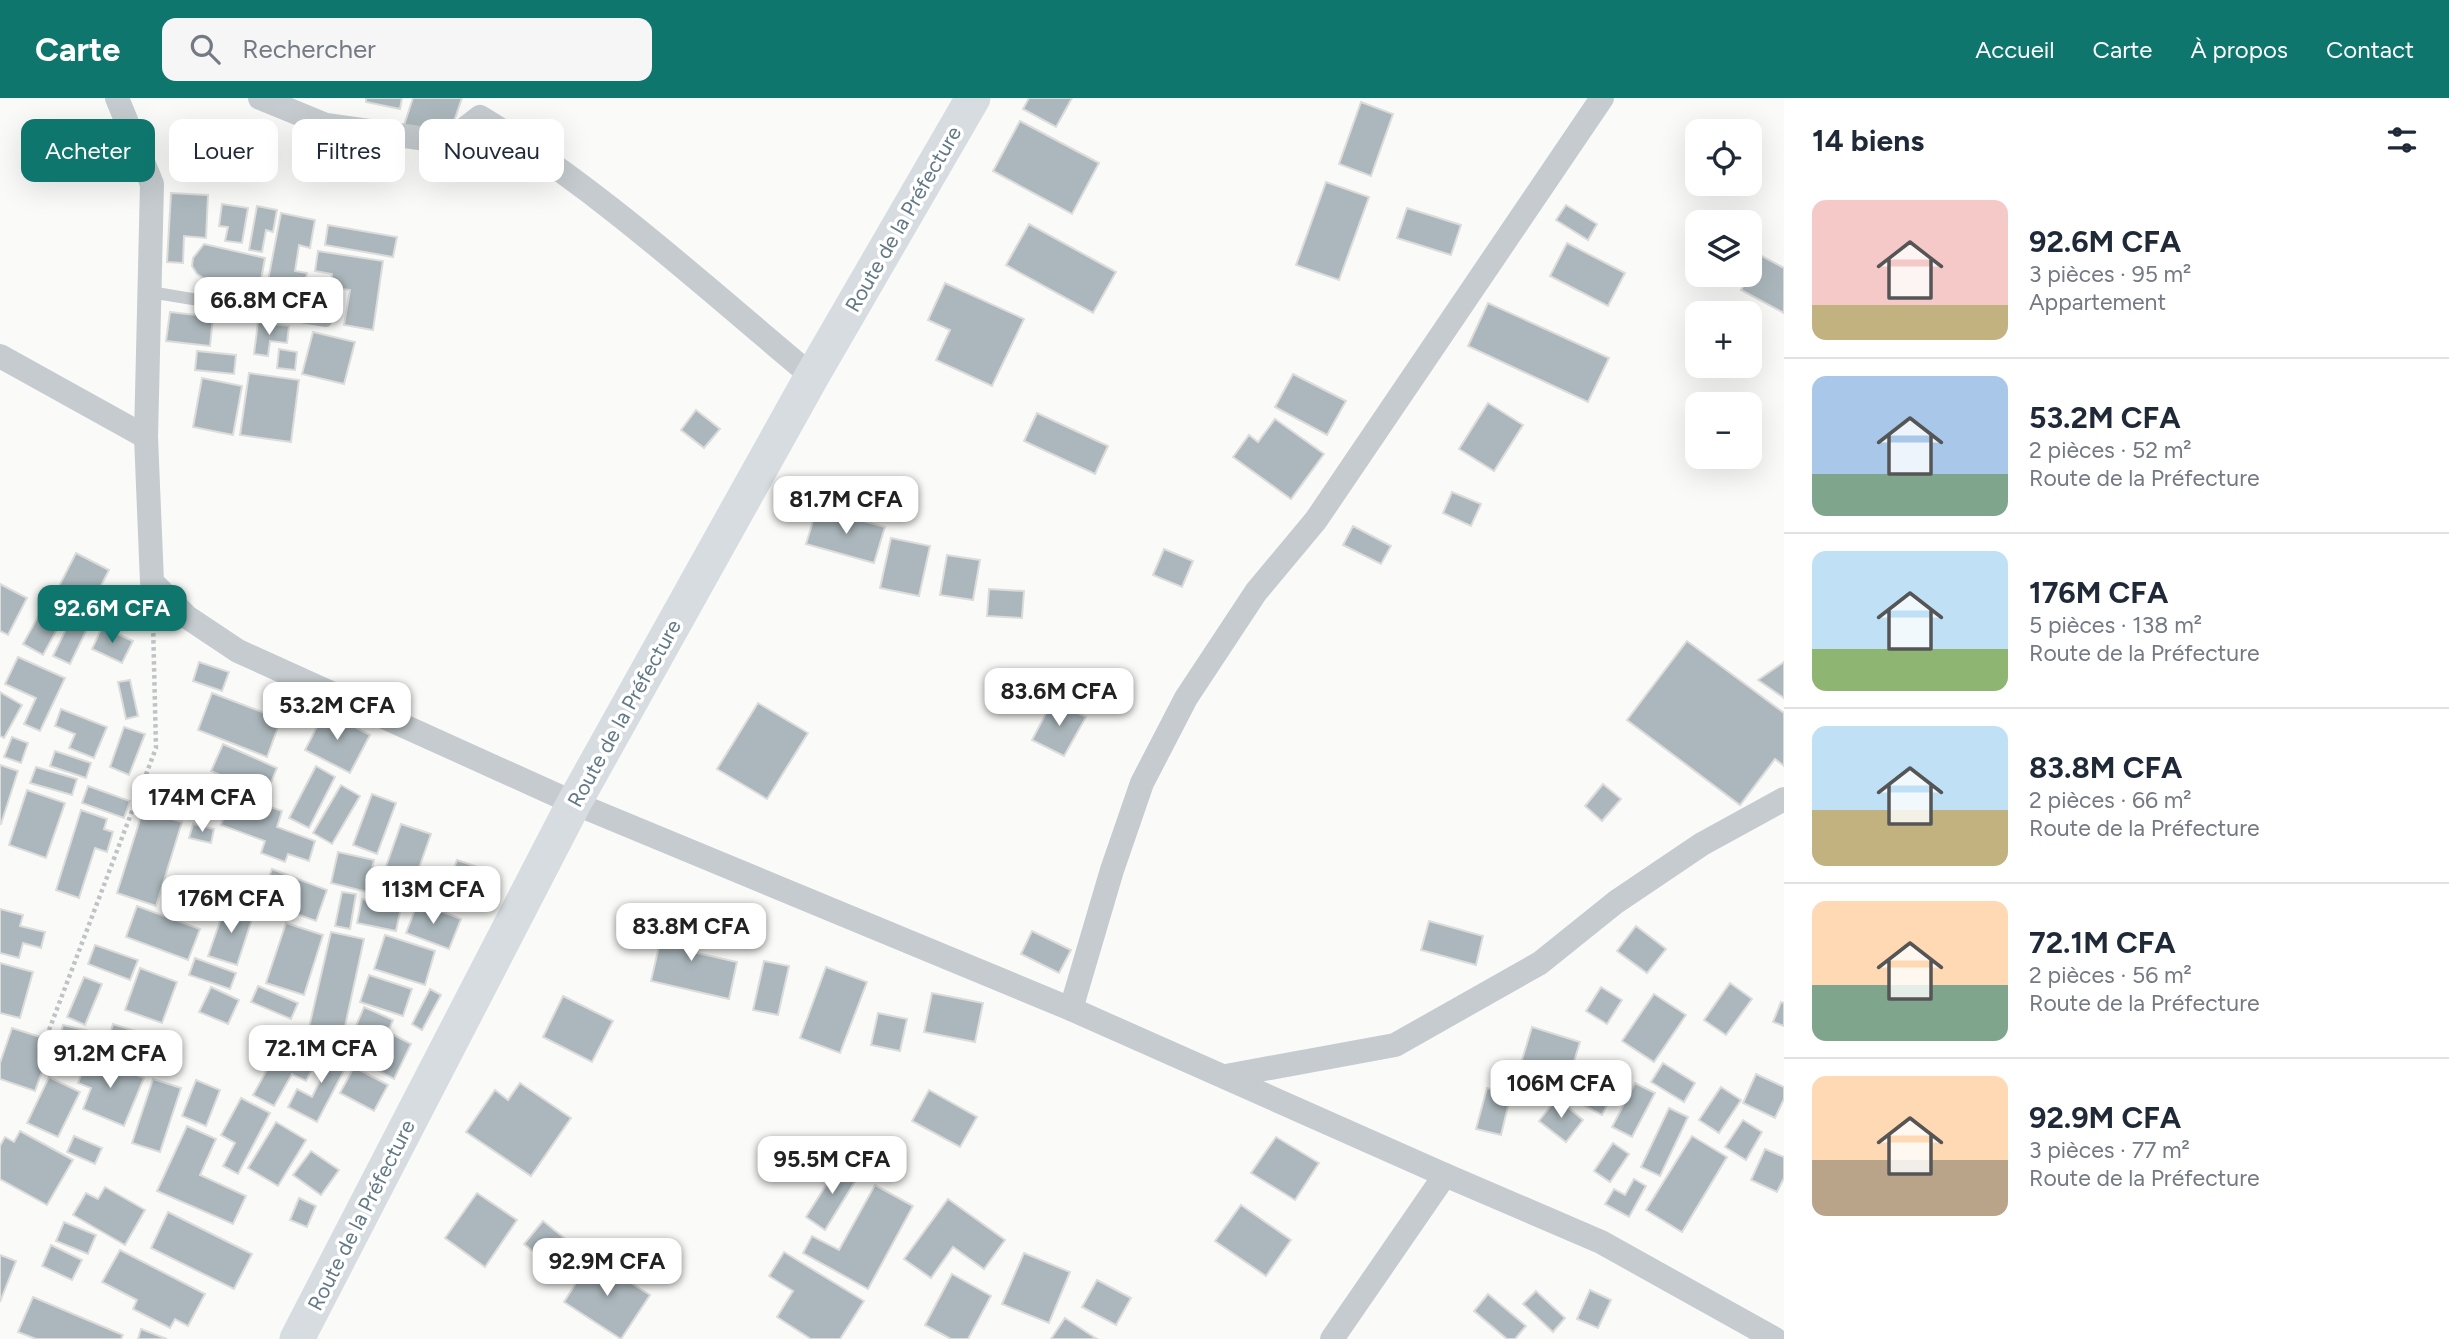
<!DOCTYPE html>
<html lang="fr">
<meta charset="utf-8">
<style>
:root{--surface:#fff;--page:#f6f6f7;--text:#1f2937;--muted:#747a83;--line:#e0e1e3;--accent:#0f766e}
body{margin:0;font-family:Figtree,sans-serif;background:var(--page);color:var(--text);height:100vh;display:flex;flex-direction:column;font-size:26px;white-space:nowrap}
*{box-sizing:border-box;margin:0}
p{font-size:23px;color:var(--muted)}
.icon{flex:none;width:38px;height:38px;fill:none;stroke:currentColor;stroke-width:2;stroke-linecap:round;stroke-linejoin:round}
.map{position:relative;flex:1;overflow:hidden}
.side{display:flex;flex-direction:column;background:var(--surface);width:665px}
.side>*{flex:none}
.guide{position:absolute;left:21px;top:21px;width:665px;height:63px;display:flex;gap:14px}
.tools{position:absolute;left:1685px;top:21px;display:grid;gap:14px}
.tools a{display:grid;place-items:center;width:77px;height:77px;border-radius:14px;background:var(--surface);box-shadow:0 7px 28px #0002;font-size:35px}
.price{position:absolute;translate:-50% -60px;padding:0 16px;border-radius:14px;background:#fff;color:#222;font-size:23px;line-height:46px;filter:drop-shadow(0 2px 4px #0008)}
.price::after{content:'';position:absolute;left:50%;top:42px;width:21px;height:16px;margin-left:-10px;background:inherit;clip-path:polygon(0 0,100% 0,50% 100%)}
.price.current{background:var(--accent);color:#fff}
ul{padding:0;list-style:none}
li{display:flex;align-items:center;gap:21px;height:175px;padding:0 28px}
li+li{border-top:2px solid var(--line)}
li span{display:grid;place-items:center;flex:none;width:196px;height:140px;border-radius:14px;color:#555}
li>.icon{margin-inline-start:auto}
span .icon{width:84px;height:84px;fill:#fffc;stroke-width:1}
li b{font-size:30px}
h2{display:flex;justify-content:space-between;align-items:center;height:84px;padding:0 28px;font-size:30px}
.pill{padding:0 24px;border-radius:14px;background:var(--surface);box-shadow:0 7px 28px #0002;font-size:24px;line-height:63px}
.pill.current{background:var(--accent);color:#fff}
header{display:flex;align-items:center;gap:42px;box-sizing:border-box;height:98px;padding:0 35px;background:var(--accent);color:#fff}
header strong{font-size:33px}
nav{display:flex;gap:38px;margin-inline-start:auto;font-size:24px}
.search{width:490px;height:63px;background:var(--page);display:flex;align-items:center;gap:18px;box-sizing:border-box;padding:0 24px;border-radius:14px;color:var(--muted);font-size:26px}
main{display:flex;flex:1;min-height:0}
.map>svg:first-child{display:block}
.building{fill:#abb7bc;stroke:#dcdcda;stroke-width:2}
.lines{fill:none;stroke-linecap:round;stroke-linejoin:round}
.path{stroke:#bfc3c5;stroke-width:4.5;stroke-dasharray:3.5 3.5;stroke-linecap:butt}
.lane{stroke:#c5cbce;stroke-width:12}
.street{stroke:#c5cbce;stroke-width:24}
.secondary{stroke:#d6dcdf;stroke-width:35}
.labels{text-anchor:middle;dominant-baseline:central;stroke-width:7;stroke-linejoin:round;paint-order:stroke}
.street-label{font-size:21px;fill:#637985;stroke:#fff}
</style>
<header>
<strong>Carte</strong>
<div class="search"><svg class="icon" aria-label="search" viewBox="0 0 24 24"><circle cx="10" cy="10" r="6"/><path d="M15 15l6 6"/></svg>Rechercher</div>
<nav><a>Accueil</a><a>Carte</a><a>À propos</a><a>Contact</a></nav>
</header>
<main>
<div class="map">
<svg width="1784" height="1241" viewBox="0 0 1784 1241">
<rect width="100%" height="100%" fill="#fafaf8"/>
<g class="building">
<polygon points="366,0 402,0 400,11 366,4"/>
<polygon points="413,0 462,0 448,41 404,27"/>
<polygon points="1029,0 1072,0 1056,29 1023,11"/>
<polygon points="1361,4 1393,16 1371,78 1339,66"/>
<polygon points="1020,23 1099,65 1072,116 993,73"/>
<polygon points="1326,84 1369,99 1339,182 1296,167"/>
<polygon points="171,95 208,97 206,140 184,138 183,165 167,164"/>
<polygon points="222,106 248,110 242,145 225,143 228,129 219,128"/>
<polygon points="1566,107 1597,126 1588,142 1556,122"/>
<polygon points="257,108 277,112 273,134 266,132 262,154 249,152"/>
<polygon points="1407,110 1461,127 1451,157 1397,140"/>
<polygon points="281,115 315,122 310,150 299,147 295,173 307,175 302,200 266,193"/>
<polygon points="1029,126 1116,174 1093,215 1006,167"/>
<polygon points="328,127 397,139 393,159 325,147"/>
<polygon points="1567,145 1625,175 1608,208 1550,178"/>
<polygon points="204,146 265,160 259,193 208,183 197,176 192,168 193,160"/>
<polygon points="318,153 383,163 373,232 344,227 350,192 330,189 332,176 315,173"/>
<polygon points="1760,157 1784,170 1784,215 1741,192"/>
<polygon points="945,185 1024,221 992,288 936,262 950,232 928,222"/>
<polygon points="1488,205 1609,260 1588,304 1468,248"/>
<polygon points="170,214 213,219 210,248 166,243"/>
<polygon points="258,224 289,228 287,245 270,243 268,258 254,256"/>
<polygon points="313,234 355,244 344,286 302,276"/>
<polygon points="279,251 297,254 295,272 277,270"/>
<polygon points="197,253 236,257 234,276 195,272"/>
<polygon points="249,275 299,282 291,344 240,337"/>
<polygon points="1293,276 1346,303 1327,337 1275,309"/>
<polygon points="202,280 242,288 233,337 193,329"/>
<polygon points="1488,305 1523,327 1494,373 1459,351"/>
<polygon points="696,312 720,331 704,350 681,332"/>
<polygon points="1037,315 1108,348 1095,376 1024,343"/>
<polygon points="1275,321 1324,356 1291,401 1233,359 1249,337 1258,344"/>
<polygon points="1452,394 1481,406 1471,428 1443,415"/>
<polygon points="817,410 885,429 874,465 806,446"/>
<polygon points="1353,428 1391,448 1381,466 1343,447"/>
<polygon points="891,440 930,448 919,498 880,490"/>
<polygon points="1164,451 1193,463 1182,489 1153,477"/>
<polygon points="76,455 109,472 87,515 54,498"/>
<polygon points="947,457 980,462 973,502 940,497"/>
<polygon points="0,486 27,500 8,537 0,533"/>
<polygon points="989,491 1024,493 1022,520 987,518"/>
<polygon points="46,504 66,515 43,557 23,546"/>
<polygon points="69,525 86,533 70,566 53,558"/>
<polygon points="102,529 133,543 122,565 92,551"/>
<polygon points="1687,543 1784,615 1784,668 1775,661 1740,707 1627,622"/>
<polygon points="18,559 65,580 40,633 24,626 36,600 5,586"/>
<polygon points="199,564 229,574 222,593 193,583"/>
<polygon points="1784,564 1784,600 1758,582"/>
<polygon points="130,582 138,618 126,621 118,584"/>
<polygon points="0,594 22,607 4,640 0,638"/>
<polygon points="212,595 281,621 267,659 198,632"/>
<polygon points="1053,602 1086,619 1064,658 1032,642"/>
<polygon points="758,605 808,635 767,701 717,671"/>
<polygon points="61,611 107,629 94,660 69,650 75,636 55,628"/>
<polygon points="325,613 370,637 350,675 305,652"/>
<polygon points="124,629 145,636 129,677 110,669"/>
<polygon points="12,639 28,645 21,665 4,659"/>
<polygon points="223,646 277,670 266,697 211,673"/>
<polygon points="55,653 91,665 86,680 50,668"/>
<polygon points="0,667 18,673 1,726 0,725"/>
<polygon points="316,668 335,679 309,730 289,720"/>
<polygon points="36,669 77,681 72,697 30,685"/>
<polygon points="1603,686 1621,701 1602,723 1585,708"/>
<polygon points="341,687 360,698 332,746 313,735"/>
<polygon points="88,688 130,703 124,720 82,705"/>
<polygon points="27,692 65,705 46,760 9,747"/>
<polygon points="232,695 282,713 277,729 315,743 309,763 288,756 285,764 261,755 265,743 221,727"/>
<polygon points="372,696 396,705 377,756 353,747"/>
<polygon points="81,712 107,721 104,731 113,734 107,754 95,750 79,800 56,792"/>
<polygon points="143,712 182,724 156,808 117,795"/>
<polygon points="193,726 214,731 211,745 189,740"/>
<polygon points="401,726 431,736 413,787 383,777"/>
<polygon points="338,754 374,762 367,794 331,785"/>
<polygon points="457,762 487,772 472,813 429,799 439,771 452,776"/>
<polygon points="272,771 327,792 316,823 260,803"/>
<polygon points="342,794 356,796 350,831 335,828"/>
<polygon points="362,801 401,809 396,833 357,825"/>
<polygon points="418,804 461,821 449,851 406,835"/>
<polygon points="226,806 254,815 237,867 208,858"/>
<polygon points="137,808 200,831 188,862 126,839"/>
<polygon points="0,811 23,817 20,828 45,834 41,850 23,845 19,860 0,855"/>
<polygon points="665,822 703,830 697,855 737,864 729,901 651,883"/>
<polygon points="1429,823 1483,838 1476,867 1421,852"/>
<polygon points="286,825 323,837 304,897 266,885"/>
<polygon points="1636,828 1666,851 1647,875 1617,853"/>
<polygon points="1032,833 1071,852 1059,875 1021,856"/>
<polygon points="331,834 364,841 342,942 308,934"/>
<polygon points="385,837 435,853 425,887 374,871"/>
<polygon points="95,847 138,862 130,882 88,866"/>
<polygon points="195,860 236,875 230,891 189,877"/>
<polygon points="764,863 789,868 778,917 753,912"/>
<polygon points="0,865 33,874 20,920 0,915"/>
<polygon points="826,869 867,884 840,955 800,940"/>
<polygon points="140,870 177,884 162,925 125,912"/>
<polygon points="369,877 412,891 403,918 360,904"/>
<polygon points="84,879 102,886 85,927 67,919"/>
<polygon points="1730,885 1752,901 1726,937 1704,922"/>
<polygon points="258,888 298,905 291,921 251,904"/>
<polygon points="211,889 239,902 228,926 199,914"/>
<polygon points="1601,889 1622,902 1607,926 1586,913"/>
<polygon points="430,891 441,897 422,932 412,926"/>
<polygon points="932,895 983,905 975,944 924,934"/>
<polygon points="1654,896 1686,917 1654,964 1622,943"/>
<polygon points="563,898 613,923 592,964 543,939"/>
<polygon points="1781,904 1784,905 1784,928 1773,924"/>
<polygon points="364,909 393,922 379,955 350,942"/>
<polygon points="878,915 907,921 900,953 871,947"/>
<polygon points="113,926 163,942 153,973 103,957"/>
<polygon points="63,927 98,935 93,953 58,944"/>
<polygon points="1532,929 1580,944 1566,990 1518,975"/>
<polygon points="12,930 53,943 35,993 0,981 0,965"/>
<polygon points="289,932 308,943 299,960 314,968 306,983 292,976 274,1008 253,997"/>
<polygon points="394,937 411,946 394,981 377,972"/>
<polygon points="315,950 326,957 329,950 350,961 317,1024 288,1009 297,991 312,999 327,969 310,961"/>
<polygon points="89,957 144,980 124,1028 83,1011 91,990 78,985"/>
<polygon points="1663,965 1695,985 1684,1004 1651,984"/>
<polygon points="354,969 388,987 374,1013 340,995"/>
<polygon points="1756,976 1784,989 1784,1001 1775,1020 1743,1005"/>
<polygon points="1599,978 1617,988 1602,1017 1583,1007"/>
<polygon points="49,979 80,994 58,1039 27,1025"/>
<polygon points="153,981 181,990 160,1054 132,1045"/>
<polygon points="196,982 220,992 206,1028 182,1018"/>
<polygon points="520,985 571,1020 531,1078 466,1034 495,992 508,1002"/>
<polygon points="1635,985 1655,995 1632,1039 1612,1029"/>
<polygon points="1721,989 1741,1002 1719,1035 1699,1022"/>
<polygon points="1487,990 1511,996 1501,1037 1476,1031"/>
<polygon points="929,992 977,1019 960,1049 912,1023"/>
<polygon points="241,1000 270,1015 238,1076 223,1068 235,1045 221,1037"/>
<polygon points="1557,1000 1583,1022 1566,1044 1539,1023"/>
<polygon points="1669,1010 1688,1019 1660,1078 1641,1069"/>
<polygon points="1743,1022 1762,1034 1746,1062 1725,1049"/>
<polygon points="276,1024 306,1042 278,1088 248,1070"/>
<polygon points="187,1028 216,1041 200,1077 246,1098 233,1126 157,1093"/>
<polygon points="20,1033 73,1062 47,1107 0,1081 0,1048 5,1039 14,1044"/>
<polygon points="74,1038 102,1050 95,1066 67,1054"/>
<polygon points="1692,1038 1727,1059 1682,1134 1646,1112"/>
<polygon points="1276,1039 1319,1065 1295,1102 1251,1075"/>
<polygon points="1613,1045 1629,1056 1610,1084 1594,1073"/>
<polygon points="1765,1051 1784,1059 1784,1080 1777,1094 1751,1082"/>
<polygon points="311,1053 339,1072 321,1097 293,1077"/>
<polygon points="840,1065 859,1077 825,1132 806,1119"/>
<polygon points="1634,1081 1646,1088 1629,1119 1605,1106 1614,1091 1625,1097"/>
<polygon points="875,1087 913,1108 868,1191 803,1155 812,1138 839,1152"/>
<polygon points="105,1089 145,1112 125,1147 73,1117 86,1095 98,1101"/>
<polygon points="477,1095 517,1122 485,1169 445,1140"/>
<polygon points="299,1100 316,1108 307,1129 290,1122"/>
<polygon points="948,1101 1005,1142 984,1171 953,1149 931,1180 904,1161"/>
<polygon points="1241,1107 1291,1142 1266,1178 1215,1143"/>
<polygon points="168,1114 252,1156 234,1191 151,1150"/>
<polygon points="543,1123 584,1156 565,1180 524,1146"/>
<polygon points="64,1124 96,1137 88,1156 56,1143"/>
<polygon points="51,1147 82,1162 72,1182 42,1168"/>
<polygon points="120,1152 205,1196 188,1228 175,1221 170,1230 133,1211 137,1202 102,1184"/>
<polygon points="784,1154 864,1203 840,1241 811,1241 777,1219 793,1193 769,1178"/>
<polygon points="1024,1155 1070,1174 1049,1225 1002,1206"/>
<polygon points="0,1157 16,1163 0,1204"/>
<polygon points="592,1160 650,1197 621,1241 564,1204"/>
<polygon points="952,1176 991,1198 968,1241 951,1241 925,1227"/>
<polygon points="1097,1182 1131,1200 1116,1227 1082,1209"/>
<polygon points="1590,1192 1611,1202 1598,1230 1577,1221"/>
<polygon points="1536,1193 1565,1220 1553,1234 1523,1206"/>
<polygon points="1488,1196 1526,1228 1515,1241 1507,1241 1474,1213"/>
<polygon points="33,1199 123,1237 121,1241 36,1241 18,1234"/>
<polygon points="1065,1220 1097,1241 1051,1241"/>
<polygon points="141,1231 167,1241 138,1241"/>
</g>
<g class="lines">
<polyline class="path" points="49,932 156,650 153,524"/>
<polyline class="lane" points="150,194 326,223"/>
<g class="street">
<polyline points="117,0 152,86 146,339 152,484 187,519 238,553 574,705 1071,911 1445,1077 1601,1144 1775,1241"/>
<path d="M 260,0 L 326,27 L 448,44 L 480,19 C 598,90 706,190 812,278"/>
<polyline points="0,258 146,339"/>
<polyline points="1071,911 1112,772 1142,685 1186,600 1256,494 1316,422 1602,0"/>
<polyline points="1226,978 1395,947 1540,865 1616,804 1702,746 1784,701"/>
<polyline points="1332,1241 1445,1077"/>
</g>
<polyline class="secondary" points="297,1241 574,705 812,278 973,0"/>
</g>
<g class="labels">
<g class="street-label">
<text transform="translate(903 121) rotate(-60)">Route de la Préfecture</text>
<text transform="translate(624 615) rotate(-61)">Route de la Préfecture</text>
<text transform="translate(361 1117) rotate(-63)">Route de la Préfecture</text>
</g>
</g>
</svg>
<div class="tools">
<a><svg class="icon" aria-label="locate" viewBox="0 0 24 24"><circle cx="12" cy="12" r="6"/><path d="M12 2v4M12 18v4M2 12h4M18 12h4"/></svg></a>
<a><svg class="icon" aria-label="layers" viewBox="0 0 24 24"><path d="M12 4l9 5-9 5-9-5zM3 14l9 5 9-5"/></svg></a>
<a>+</a>
<a>−</a>
</div>
<b class="price" style="left:269px;top:239px">66.8M CFA</b>
<b class="price" style="left:846px;top:438px">81.7M CFA</b>
<b class="price current" style="left:112px;top:547px">92.6M CFA</b>
<b class="price" style="left:1059px;top:630px">83.6M CFA</b>
<b class="price" style="left:337px;top:644px">53.2M CFA</b>
<b class="price" style="left:202px;top:736px">174M CFA</b>
<b class="price" style="left:433px;top:828px">113M CFA</b>
<b class="price" style="left:231px;top:837px">176M CFA</b>
<b class="price" style="left:691px;top:865px">83.8M CFA</b>
<b class="price" style="left:321px;top:987px">72.1M CFA</b>
<b class="price" style="left:110px;top:992px">91.2M CFA</b>
<b class="price" style="left:1561px;top:1022px">106M CFA</b>
<b class="price" style="left:832px;top:1098px">95.5M CFA</b>
<b class="price" style="left:607px;top:1200px">92.9M CFA</b>
<div class="guide">
<a class="pill current">Acheter</a>
<a class="pill">Louer</a>
<a class="pill">Filtres</a>
<a class="pill">Nouveau</a>
</div>
</div>
<section class="side">
<h2>14 biens<svg class="icon" aria-label="filters" viewBox="0 0 24 24"><path d="M4 7h16M4 17h16"/><circle cx="9" cy="7" r="2"/><circle cx="15" cy="17" r="2"/></svg></h2>
<ul>
<li><span style="background:linear-gradient(#f6c9c9 75%,#c2b280 0)"><svg class="icon" aria-label="home" viewBox="0 0 24 24"><path d="M3 11l9-7 9 7M6 9v11h12V9"/></svg></span><div><b>92.6M CFA</b><p>3 pièces · 95 m²</p><p>Appartement</p></div></li>
<li><span style="background:linear-gradient(#a9c7e8 70%,#7fa58c 0)"><svg class="icon" aria-label="home" viewBox="0 0 24 24"><path d="M3 11l9-7 9 7M6 9v11h12V9"/></svg></span><div><b>53.2M CFA</b><p>2 pièces · 52 m²</p><p>Route de la Préfecture</p></div></li>
<li><span style="background:linear-gradient(#bfe0f5 70%,#8fb573 0)"><svg class="icon" aria-label="home" viewBox="0 0 24 24"><path d="M3 11l9-7 9 7M6 9v11h12V9"/></svg></span><div><b>176M CFA</b><p>5 pièces · 138 m²</p><p>Route de la Préfecture</p></div></li>
<li><span style="background:linear-gradient(#bfe0f5 60%,#c2b280 0)"><svg class="icon" aria-label="home" viewBox="0 0 24 24"><path d="M3 11l9-7 9 7M6 9v11h12V9"/></svg></span><div><b>83.8M CFA</b><p>2 pièces · 66 m²</p><p>Route de la Préfecture</p></div></li>
<li><span style="background:linear-gradient(#ffd9b3 60%,#7fa58c 0)"><svg class="icon" aria-label="home" viewBox="0 0 24 24"><path d="M3 11l9-7 9 7M6 9v11h12V9"/></svg></span><div><b>72.1M CFA</b><p>2 pièces · 56 m²</p><p>Route de la Préfecture</p></div></li>
<li><span style="background:linear-gradient(#ffd9b3 60%,#b9a48a 0)"><svg class="icon" aria-label="home" viewBox="0 0 24 24"><path d="M3 11l9-7 9 7M6 9v11h12V9"/></svg></span><div><b>92.9M CFA</b><p>3 pièces · 77 m²</p><p>Route de la Préfecture</p></div></li>
</ul>
</section>
</main>
